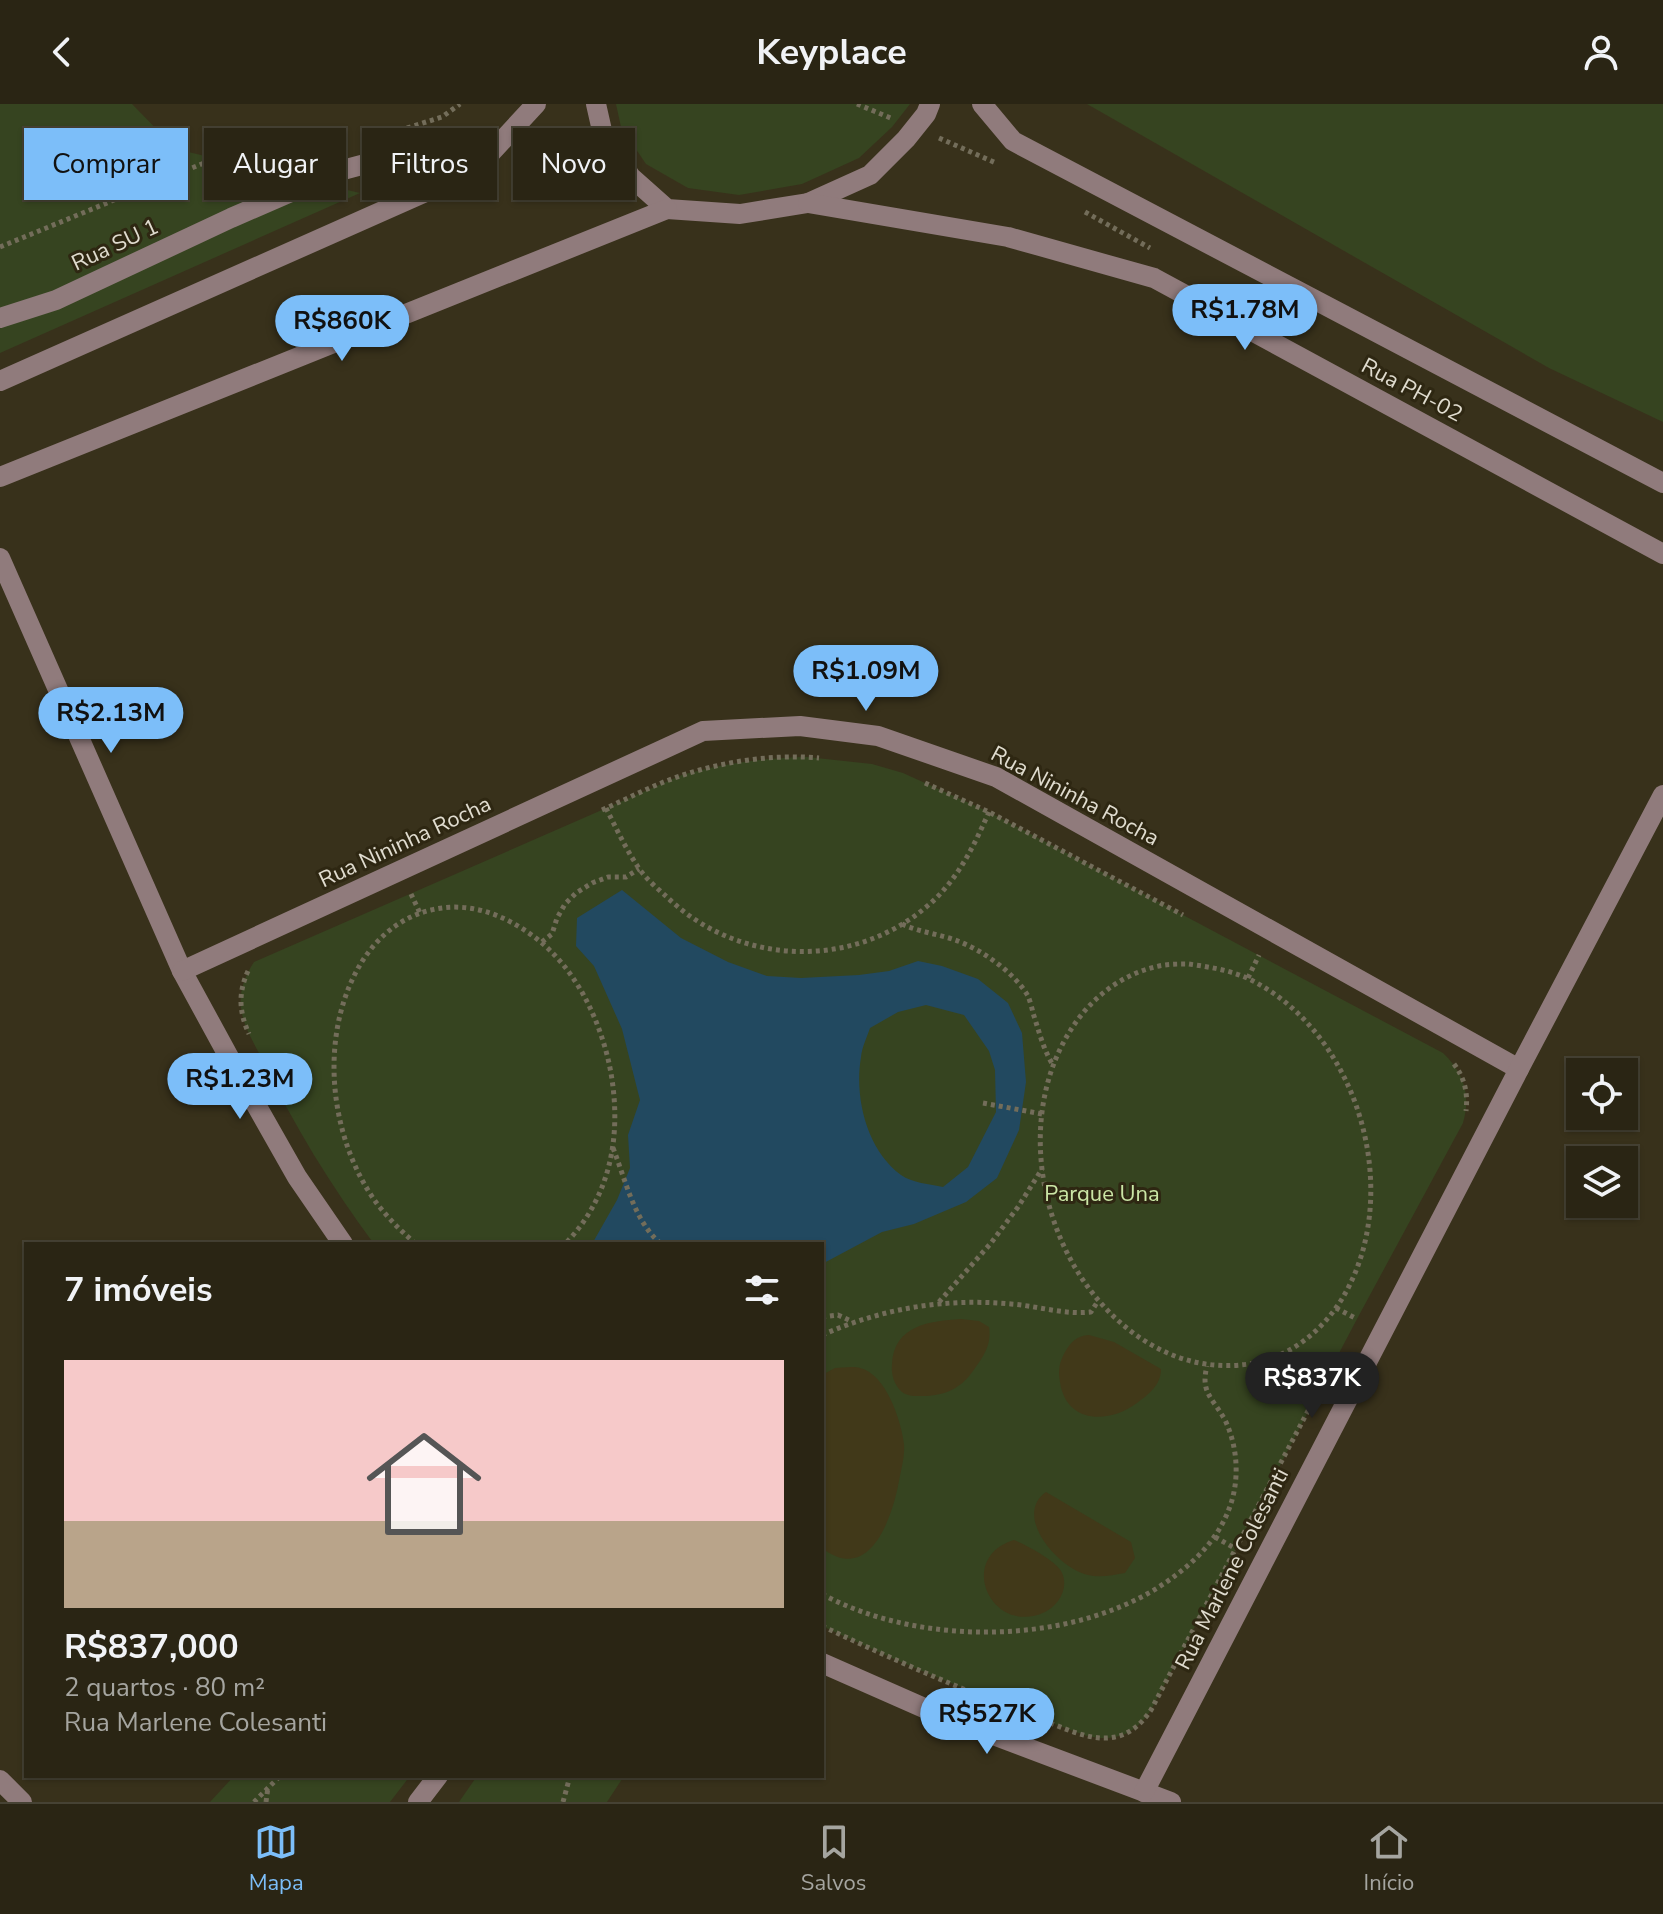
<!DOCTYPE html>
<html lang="pt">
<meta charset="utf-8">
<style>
:root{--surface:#2a2514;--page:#322d1d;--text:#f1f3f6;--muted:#a5a5a0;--line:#464234;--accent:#7cbef9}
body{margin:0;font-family:"Nunito Sans",sans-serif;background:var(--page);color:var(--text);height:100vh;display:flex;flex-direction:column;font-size:30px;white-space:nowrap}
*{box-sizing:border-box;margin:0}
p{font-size:26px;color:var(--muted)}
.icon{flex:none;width:44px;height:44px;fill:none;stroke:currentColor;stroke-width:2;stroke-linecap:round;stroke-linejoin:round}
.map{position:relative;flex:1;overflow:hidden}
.side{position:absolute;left:24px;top:1138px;width:800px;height:536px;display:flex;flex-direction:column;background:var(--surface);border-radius:0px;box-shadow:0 2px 6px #0004,0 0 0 2px var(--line)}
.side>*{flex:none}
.guide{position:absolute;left:24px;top:24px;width:800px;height:72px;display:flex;gap:16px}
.fabs{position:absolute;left:1566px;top:954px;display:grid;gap:16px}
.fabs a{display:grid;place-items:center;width:72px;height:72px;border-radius:0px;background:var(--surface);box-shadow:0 2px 6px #0004,0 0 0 2px var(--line);font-size:40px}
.price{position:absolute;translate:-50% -68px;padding:0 18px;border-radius:28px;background:var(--accent);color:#111;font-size:26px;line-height:52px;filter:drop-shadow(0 2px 4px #0008)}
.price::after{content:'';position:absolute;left:50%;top:48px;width:24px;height:18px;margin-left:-12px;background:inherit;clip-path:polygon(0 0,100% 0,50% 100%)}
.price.current{background:#222;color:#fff}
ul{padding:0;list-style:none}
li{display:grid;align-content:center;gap:16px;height:424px;padding:0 40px}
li+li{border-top:2px solid var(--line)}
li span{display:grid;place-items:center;height:248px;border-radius:0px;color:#555}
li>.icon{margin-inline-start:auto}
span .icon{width:144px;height:144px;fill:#fffc;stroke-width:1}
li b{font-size:34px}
h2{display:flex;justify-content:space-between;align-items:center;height:96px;padding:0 40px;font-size:34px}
.pill{padding:0 28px;border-radius:0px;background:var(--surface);box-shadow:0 2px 6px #0004,0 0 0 2px var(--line);font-size:28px;line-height:72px}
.pill.current{background:var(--accent);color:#111}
header{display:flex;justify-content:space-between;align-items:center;height:104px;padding:0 40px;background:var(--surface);font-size:36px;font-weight:700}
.menu{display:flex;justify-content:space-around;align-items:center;height:112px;border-top:2px solid var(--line);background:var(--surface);font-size:22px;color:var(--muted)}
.menu a{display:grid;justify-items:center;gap:4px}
.menu .current{color:var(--accent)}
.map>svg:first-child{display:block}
.green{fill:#364420}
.sand{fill:#413919}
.water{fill:#224960;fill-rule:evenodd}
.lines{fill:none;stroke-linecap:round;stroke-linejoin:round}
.path{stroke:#736d5a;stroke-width:5;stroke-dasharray:4 4;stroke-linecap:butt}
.minor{stroke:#907b7c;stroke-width:20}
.labels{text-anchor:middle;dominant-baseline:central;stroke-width:6;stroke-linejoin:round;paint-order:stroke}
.street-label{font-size:22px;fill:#e0dccf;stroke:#2e2712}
.park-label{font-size:22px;fill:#cbe6a6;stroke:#2e2712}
</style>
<header><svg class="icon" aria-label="back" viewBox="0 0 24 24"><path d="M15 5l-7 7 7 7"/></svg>Keyplace<svg class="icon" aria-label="person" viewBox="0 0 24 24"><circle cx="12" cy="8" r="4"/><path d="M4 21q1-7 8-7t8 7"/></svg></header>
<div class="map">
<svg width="1663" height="1698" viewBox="0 0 1663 1698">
<rect width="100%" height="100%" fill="#38311b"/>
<g class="green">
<polygon points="0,0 132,0 176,45 360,89 0,249"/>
<polygon points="616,0 910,0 892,23 859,54 802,80 739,91 688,84 646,60 621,23"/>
<polygon points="1087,0 1663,0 1663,318 1549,264"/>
<path d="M 807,653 L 872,660 L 903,669 L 989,708 L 1443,949 C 1464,969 1471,991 1463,1019 L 1357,1215 L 1151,1606 C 1134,1631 1116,1638 1087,1632 C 997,1599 909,1563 822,1522 L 822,1140 L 374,1140 C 331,1082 293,1020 262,955 C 254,939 243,922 241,904 C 239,887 245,872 254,858 L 682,671 C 727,659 760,654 807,653 Z"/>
<polygon points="234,1672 410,1672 390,1698 210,1698"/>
<polygon points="477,1672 624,1672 607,1698 459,1698"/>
</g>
<g class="sand">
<path d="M 961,1215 L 979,1217 L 989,1223 C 992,1241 983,1253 973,1267 C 961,1284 946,1291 926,1292 C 917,1292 909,1293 902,1288 C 894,1281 891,1270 892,1260 C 894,1221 930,1217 961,1215 Z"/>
<path d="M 1089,1231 L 1114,1238 L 1161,1265 C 1161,1281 1149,1290 1137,1299 C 1109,1320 1066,1320 1060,1278 C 1058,1266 1059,1259 1065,1248 C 1071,1238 1076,1232 1089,1231 Z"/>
<path d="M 835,1264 C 842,1264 853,1262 860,1264 C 886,1270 901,1316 904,1340 C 905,1352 901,1366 899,1377 C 892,1414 870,1481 822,1444 L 822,1271 Z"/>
<path d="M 1046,1388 L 1131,1438 L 1135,1454 L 1125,1469 C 1113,1471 1100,1474 1088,1471 C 1059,1465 1012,1412 1046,1388 Z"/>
<path d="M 1014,1436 C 1026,1441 1054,1456 1061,1467 C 1070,1483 1059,1501 1045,1508 C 992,1533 955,1454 1014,1436 Z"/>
</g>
<path class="water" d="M 622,786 L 681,834 L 728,858 L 767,872 L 801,874 L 859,871 L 889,867 L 918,857 L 942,862 L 978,875 L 1008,899 L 1022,929 L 1026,978 L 1019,1026 L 997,1074 L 966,1098 L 914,1120 L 882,1128 L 822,1160 L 822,1140 L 592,1140 L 617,1096 L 630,1064 L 628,1031 L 640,996 L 622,925 L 594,862 L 576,842 L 577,814 ZM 926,901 L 964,911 L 989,947 L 995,966 L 996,1008 L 968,1063 L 943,1083 C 930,1080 912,1079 901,1071 C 867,1046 854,994 861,953 C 862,943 867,933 870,924 L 898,908 Z"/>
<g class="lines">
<g class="path">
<polyline points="857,0 893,15"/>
<polyline points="407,24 442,13 460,0"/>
<polyline points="939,34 996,59"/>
<polyline points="1085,108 1150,144"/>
<polyline points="0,143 238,45 269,68 272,68"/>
<polyline points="925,679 989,708 1183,811"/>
<path d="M 606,704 C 616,724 626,745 638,763 C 646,775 658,785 668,794 C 738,861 850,866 925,804 C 956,779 973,744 989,708"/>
<path d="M 602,706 C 629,694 655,680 683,671 C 726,657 774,650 819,654"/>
<polyline points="411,790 420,809"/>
<path d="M 902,820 C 919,828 938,830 955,836 C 981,845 1014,868 1028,892 C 1030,897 1032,904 1033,909 C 1039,927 1043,945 1053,961"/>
<polyline points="542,838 552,830 557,814 565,800 576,789 592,779 608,773 626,773 639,765"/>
<path d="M 1189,860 C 1209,863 1229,866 1247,874 C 1353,924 1400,1072 1352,1176 C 1334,1216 1299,1250 1255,1259 C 1211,1267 1171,1256 1136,1231 C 1042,1164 1008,1014 1076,918 C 1096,890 1125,869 1159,862 C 1169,860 1179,860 1189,860 Z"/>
<path d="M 248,867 C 238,889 239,908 249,930"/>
<polyline points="1248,874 1259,851"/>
<path d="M 1454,960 C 1465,975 1468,989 1466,1007"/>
<polyline points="983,999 1042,1010"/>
<path d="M 613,1044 C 626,1077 634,1117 661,1140"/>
<path d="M 416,1140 C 402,1128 390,1116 378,1101 C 331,1038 319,941 355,870 C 370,840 396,814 431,806 C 468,797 503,810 533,832 C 574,862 598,911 609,959 C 623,1025 613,1091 565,1140"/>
<polyline points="939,1198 991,1139 1018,1103 1042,1065"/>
<polyline points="1336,1204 1357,1215"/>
<polyline points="822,1213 838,1211 851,1217"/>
<path d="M 822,1231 C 884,1204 944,1194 1011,1200 C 1038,1202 1064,1211 1091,1208 L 1098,1197"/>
<polyline points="1215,1433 1236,1445"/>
<path d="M 822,1490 C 923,1545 1084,1542 1176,1471 C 1199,1454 1219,1432 1229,1405 C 1240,1377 1238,1343 1225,1316 C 1213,1294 1200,1289 1207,1262"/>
<path d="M 822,1522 C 894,1556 967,1588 1042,1616 C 1062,1623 1085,1635 1107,1634 C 1127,1633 1140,1622 1151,1606 L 1320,1284"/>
<polyline points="254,1698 280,1672"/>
<polyline points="266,1698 268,1683"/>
<polyline points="563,1698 570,1672"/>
</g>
<g class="minor">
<polyline points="596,0 603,31 631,73 667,105 740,110 808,99 870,71 906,35 926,10 930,0"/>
<polyline points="982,0 1013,37 1663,379"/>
<polyline points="808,99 1008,133 1154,174 1663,450"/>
<polyline points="0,214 56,196 231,114 339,67 384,55 446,49 475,66"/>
<polyline points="0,277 475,66 536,0"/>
<polyline points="0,373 667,105"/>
<polyline points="0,454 182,867 230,955 297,1073 343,1140"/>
<polyline points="182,867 703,627 800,622 878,632 996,673 1519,965"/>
<polyline points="822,1559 940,1611 1171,1698"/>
<polyline points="0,1676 22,1698"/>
<polyline points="1144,1688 1519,965 1663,691"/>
<polyline points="418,1698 438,1672"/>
</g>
</g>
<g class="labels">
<g class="street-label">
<text transform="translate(115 141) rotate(-25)">Rua SU 1</text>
<text transform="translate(1412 286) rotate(28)">Rua PH-02</text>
<text transform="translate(1075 692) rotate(28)">Rua Nininha Rocha</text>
<text transform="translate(405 738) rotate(-25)">Rua Nininha Rocha</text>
<text transform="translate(1232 1465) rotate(-63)">Rua Marlene Colesanti</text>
</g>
<g class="park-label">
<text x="1102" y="1090">Parque Una</text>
</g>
</g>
</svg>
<div class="fabs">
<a><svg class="icon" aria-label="locate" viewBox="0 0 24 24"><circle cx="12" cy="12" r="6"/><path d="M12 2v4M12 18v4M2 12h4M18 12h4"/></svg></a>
<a><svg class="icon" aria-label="layers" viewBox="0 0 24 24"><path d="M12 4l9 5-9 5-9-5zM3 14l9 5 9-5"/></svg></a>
</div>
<b class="price" style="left:1245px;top:248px">R$1.78M</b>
<b class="price" style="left:342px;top:259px">R$860K</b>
<b class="price" style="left:866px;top:609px">R$1.09M</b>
<b class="price" style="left:111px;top:651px">R$2.13M</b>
<b class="price" style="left:240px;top:1017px">R$1.23M</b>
<b class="price current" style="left:1312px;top:1316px">R$837K</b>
<b class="price" style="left:987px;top:1652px">R$527K</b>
<div class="guide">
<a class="pill current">Comprar</a>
<a class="pill">Alugar</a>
<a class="pill">Filtros</a>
<a class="pill">Novo</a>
</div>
<section class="side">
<h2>7 imóveis<svg class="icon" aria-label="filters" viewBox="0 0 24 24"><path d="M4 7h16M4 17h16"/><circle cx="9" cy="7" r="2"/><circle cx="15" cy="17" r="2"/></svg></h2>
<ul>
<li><span style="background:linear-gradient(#f6c9c9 65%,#b9a48a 0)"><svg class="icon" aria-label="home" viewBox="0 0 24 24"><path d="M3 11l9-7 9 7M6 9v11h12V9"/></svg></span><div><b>R$837,000</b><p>2 quartos · 80 m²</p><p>Rua Marlene Colesanti</p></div></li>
</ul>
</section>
</div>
<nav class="menu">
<a class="current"><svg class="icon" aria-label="map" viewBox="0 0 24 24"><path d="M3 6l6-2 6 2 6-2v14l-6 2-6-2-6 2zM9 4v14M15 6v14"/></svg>Mapa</a>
<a><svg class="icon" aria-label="saved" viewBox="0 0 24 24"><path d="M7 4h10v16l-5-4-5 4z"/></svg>Salvos</a>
<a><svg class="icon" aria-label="home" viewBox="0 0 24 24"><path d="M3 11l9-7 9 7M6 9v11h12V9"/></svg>Início</a>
</nav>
